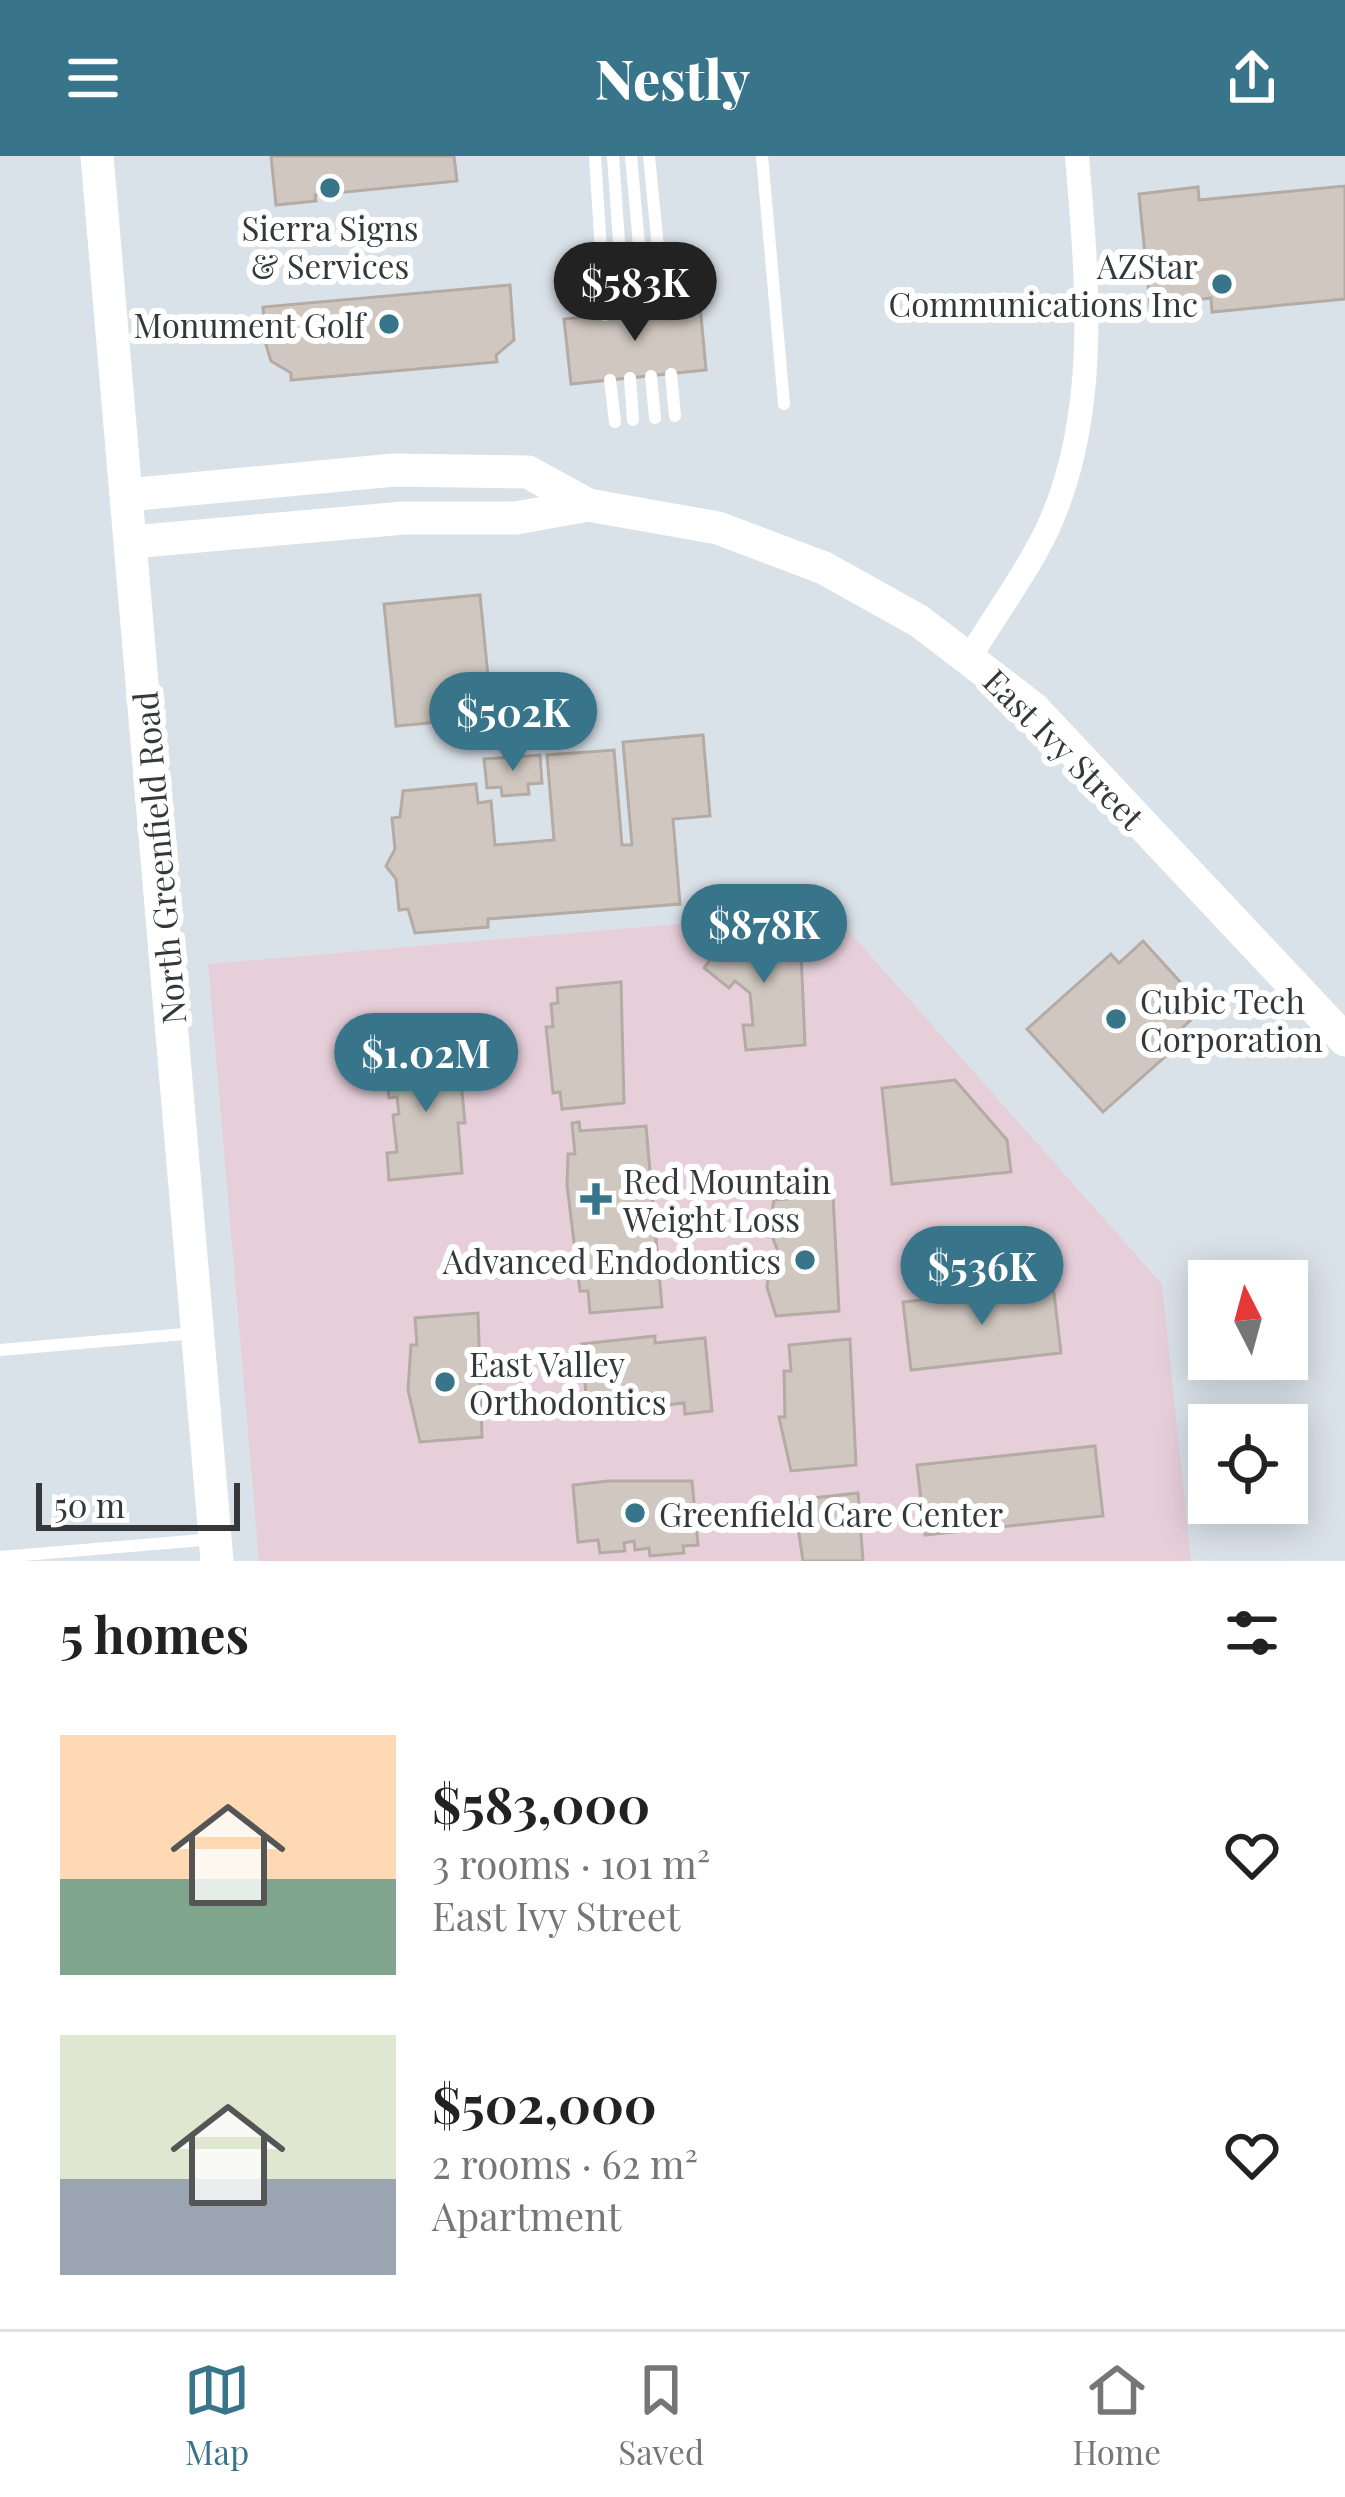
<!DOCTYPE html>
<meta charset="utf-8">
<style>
:root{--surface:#fff;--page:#f2f2f2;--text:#222;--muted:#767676;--line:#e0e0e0;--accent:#38758b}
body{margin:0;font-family:"Playfair Display",serif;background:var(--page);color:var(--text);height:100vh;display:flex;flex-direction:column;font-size:45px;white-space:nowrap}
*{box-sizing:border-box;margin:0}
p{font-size:39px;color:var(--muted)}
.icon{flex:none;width:66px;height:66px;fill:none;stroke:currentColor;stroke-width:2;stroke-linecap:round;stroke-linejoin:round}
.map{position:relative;height:1405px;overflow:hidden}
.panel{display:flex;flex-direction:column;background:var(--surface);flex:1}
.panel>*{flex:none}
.needle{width:78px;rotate:354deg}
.controls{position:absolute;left:1188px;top:1104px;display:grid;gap:24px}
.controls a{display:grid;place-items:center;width:120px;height:120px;border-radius:0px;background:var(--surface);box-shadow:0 6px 30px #0003;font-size:60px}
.scale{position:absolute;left:36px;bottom:30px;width:204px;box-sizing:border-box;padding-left:12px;border:6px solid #35383b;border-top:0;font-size:33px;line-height:42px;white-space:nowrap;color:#35383b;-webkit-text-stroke:9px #fff;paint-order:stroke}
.price{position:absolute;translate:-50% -102px;padding:0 27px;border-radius:42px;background:var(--accent);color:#fff;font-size:39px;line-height:78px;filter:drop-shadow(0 3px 6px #0008)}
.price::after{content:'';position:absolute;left:50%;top:72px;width:36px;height:27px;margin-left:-18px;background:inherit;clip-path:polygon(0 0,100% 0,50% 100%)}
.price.current{background:#222;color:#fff}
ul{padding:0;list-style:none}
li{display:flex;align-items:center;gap:36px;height:300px;padding:0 60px}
li span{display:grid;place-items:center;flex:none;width:336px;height:240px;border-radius:0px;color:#555}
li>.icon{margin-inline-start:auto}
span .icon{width:144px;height:144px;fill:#fffc;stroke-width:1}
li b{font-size:51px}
h2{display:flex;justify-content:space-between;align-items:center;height:144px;padding:0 60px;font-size:51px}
header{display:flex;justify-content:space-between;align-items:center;height:156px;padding:0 60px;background:var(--accent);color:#fff;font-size:54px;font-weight:800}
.menu{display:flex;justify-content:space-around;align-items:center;height:168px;border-top:3px solid var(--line);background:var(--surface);font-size:33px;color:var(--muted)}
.menu a{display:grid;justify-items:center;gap:6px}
.menu .current{color:var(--accent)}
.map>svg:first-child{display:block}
.commercial{fill:#e7cfda}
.building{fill:#d0c8c0;stroke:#b3aba4;stroke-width:3}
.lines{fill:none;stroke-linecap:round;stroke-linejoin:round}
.lane{stroke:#fff;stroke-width:12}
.street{stroke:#fff;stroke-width:24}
.secondary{stroke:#fff;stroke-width:33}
.poi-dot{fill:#38758b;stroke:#fff;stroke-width:4.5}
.labels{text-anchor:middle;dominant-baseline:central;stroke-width:12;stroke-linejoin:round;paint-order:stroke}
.poi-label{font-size:33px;fill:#35383b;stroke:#fff;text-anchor:start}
.street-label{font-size:33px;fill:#35383b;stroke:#fff}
</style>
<header><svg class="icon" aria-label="menu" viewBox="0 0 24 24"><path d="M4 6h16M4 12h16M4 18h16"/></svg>Nestly<svg class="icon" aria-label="share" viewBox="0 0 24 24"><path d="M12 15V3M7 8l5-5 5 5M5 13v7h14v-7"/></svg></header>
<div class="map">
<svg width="1345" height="1405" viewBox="0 0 1345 1405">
<rect width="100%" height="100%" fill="#dae2e9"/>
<polygon class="commercial" points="831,755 1162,1128 1191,1405 259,1405 208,808"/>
<g class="building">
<polygon points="271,0 454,0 457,25 315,39 316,45 276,49"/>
<polygon points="1345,30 1345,143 1212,156 1211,142 1150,149 1139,38 1198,31 1199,44"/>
<polygon points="510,129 514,184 496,199 497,206 291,224 291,217 271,205 266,189 263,151"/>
<polygon points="700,149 706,214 571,228 564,163"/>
<polygon points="480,439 492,561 396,570 384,448"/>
<polygon points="703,579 710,660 673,663 680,748 488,763 488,771 415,777 408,753 399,754 396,723 386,710 395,693 392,662 400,661 403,635 476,628 478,647 491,645 495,689 554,684 547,599 614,594 622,689 632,689 623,586"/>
<polygon points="540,599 542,627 528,628 529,638 502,640 501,631 487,632 484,603"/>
<polygon points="778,777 801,796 805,889 746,894 743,869 753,869 750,837 735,825 729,832 704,812 710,804 702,797 712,784"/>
<polygon points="1143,785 1204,852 1180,874 1186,882 1103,956 1027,873 1111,798 1119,807"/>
<polygon points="621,826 624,947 562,953 560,936 553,937 546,871 553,871 551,848 558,847 557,832"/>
<polygon points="458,894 465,967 458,967 462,1017 389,1024 387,997 397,996 393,959 399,958 397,941 389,942 386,912 399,911 398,899"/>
<polygon points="955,924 1007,984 1011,1016 892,1028 882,932"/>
<polygon points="579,966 580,975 646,970 662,1151 590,1157 588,1135 580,1135 567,1029 568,998 575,998 572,967"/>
<polygon points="833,1039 839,1155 776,1160 767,1131 771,1099 779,1098 769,1072 774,1044"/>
<polygon points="1053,1129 1061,1197 911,1214 903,1146"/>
<polygon points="478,1157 482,1281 420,1286 408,1234 411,1189 417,1189 415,1162"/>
<polygon points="655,1180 655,1187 705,1182 712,1255 685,1258 684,1247 647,1251 646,1246 629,1248 630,1256 600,1258 599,1246 587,1247 581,1188"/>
<polygon points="850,1183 856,1309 791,1315 779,1261 785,1261 784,1215 791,1215 789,1189"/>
<polygon points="1095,1290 1103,1360 925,1379 917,1309"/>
<polygon points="608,1325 692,1325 698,1389 683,1390 684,1397 650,1400 649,1392 635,1394 634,1385 624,1387 625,1395 600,1397 598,1384 578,1386 573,1329"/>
<polygon points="858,1337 863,1405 803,1405 794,1344"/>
</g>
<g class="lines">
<g class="lane">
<polyline points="595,0 605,159"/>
<polyline points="613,0 624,157"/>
<polyline points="631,0 645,155"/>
<polyline points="649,0 664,153"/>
<polyline points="762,0 784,248"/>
<polyline points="671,218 675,260"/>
<polyline points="651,220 655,262"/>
<polyline points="630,222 633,264"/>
<polyline points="610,224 615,266"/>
<polyline points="0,1194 196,1177"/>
<polyline points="0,1401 214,1383"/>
</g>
<path class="street" d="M 970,501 C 995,459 1026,418 1047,374 C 1101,259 1087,122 1077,0"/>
<g class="secondary">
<polyline points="97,0 217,1405"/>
<polyline points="127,339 394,314 528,316 588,349 718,372 824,412 919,465 1033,552 1345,884"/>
<polyline points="131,386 404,362 516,362 588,349"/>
</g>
</g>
<g class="poi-dot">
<circle cx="330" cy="32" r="12"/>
<circle cx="1222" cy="128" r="12"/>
<circle cx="389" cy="168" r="12"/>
<circle cx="1116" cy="863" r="12"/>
<path d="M590 1025h12v12h12v12h-12v12h-12v-12h-12v-12h12z"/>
<circle cx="805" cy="1104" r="12"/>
<circle cx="445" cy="1226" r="12"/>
<circle cx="635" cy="1357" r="12"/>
</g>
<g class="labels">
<g class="poi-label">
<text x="330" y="71" text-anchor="middle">Sierra Signs<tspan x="330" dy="38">&amp; Services</tspan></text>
<text x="1198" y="109" text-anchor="end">AZStar<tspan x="1198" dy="38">Communications Inc</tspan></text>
<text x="365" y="168" text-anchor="end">Monument Golf</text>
<text x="1140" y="844">Cubic Tech<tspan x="1140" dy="38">Corporation</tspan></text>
<text x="623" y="1024">Red Mountain<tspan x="623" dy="38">Weight Loss</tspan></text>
<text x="781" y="1104" text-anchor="end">Advanced Endodontics</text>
<text x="469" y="1207">East Valley<tspan x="469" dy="38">Orthodontics</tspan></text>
<text x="659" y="1357">Greenfield Care Center</text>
</g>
<g class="street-label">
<text transform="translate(1065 592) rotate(45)">East Ivy Street</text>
<text transform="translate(158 702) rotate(-95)">North Greenfield Road</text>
</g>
</g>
</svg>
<div class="controls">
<a><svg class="needle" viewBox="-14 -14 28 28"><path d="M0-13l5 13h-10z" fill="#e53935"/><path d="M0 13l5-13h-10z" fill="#767676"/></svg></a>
<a><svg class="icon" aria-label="locate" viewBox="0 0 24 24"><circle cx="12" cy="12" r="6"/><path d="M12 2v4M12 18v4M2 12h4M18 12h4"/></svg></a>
</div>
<div class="scale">50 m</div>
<b class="price current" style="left:635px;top:188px">$583K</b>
<b class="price" style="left:513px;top:618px">$502K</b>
<b class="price" style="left:764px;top:830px">$878K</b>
<b class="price" style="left:426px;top:959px">$1.02M</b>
<b class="price" style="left:982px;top:1172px">$536K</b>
</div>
<section class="panel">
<h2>5 homes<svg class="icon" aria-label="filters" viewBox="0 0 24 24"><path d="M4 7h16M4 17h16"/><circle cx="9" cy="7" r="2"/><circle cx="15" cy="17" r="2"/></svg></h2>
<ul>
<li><span style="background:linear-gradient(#ffd9b3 60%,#7fa58c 0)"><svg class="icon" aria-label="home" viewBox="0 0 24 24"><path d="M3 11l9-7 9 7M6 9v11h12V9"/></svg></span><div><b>$583,000</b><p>3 rooms · 101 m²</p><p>East Ivy Street</p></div><svg class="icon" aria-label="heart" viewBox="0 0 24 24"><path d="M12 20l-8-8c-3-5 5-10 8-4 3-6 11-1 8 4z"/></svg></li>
<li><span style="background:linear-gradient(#dfe7d0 60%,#9aa5b1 0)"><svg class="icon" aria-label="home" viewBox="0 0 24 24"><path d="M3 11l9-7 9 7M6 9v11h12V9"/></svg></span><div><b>$502,000</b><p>2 rooms · 62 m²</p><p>Apartment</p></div><svg class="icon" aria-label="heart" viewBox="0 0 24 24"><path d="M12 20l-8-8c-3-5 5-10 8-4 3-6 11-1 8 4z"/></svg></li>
</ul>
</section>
<nav class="menu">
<a class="current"><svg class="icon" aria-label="map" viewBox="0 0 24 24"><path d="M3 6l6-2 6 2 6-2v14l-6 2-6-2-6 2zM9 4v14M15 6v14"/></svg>Map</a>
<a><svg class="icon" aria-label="saved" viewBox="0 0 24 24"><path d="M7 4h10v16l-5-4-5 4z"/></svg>Saved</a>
<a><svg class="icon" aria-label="home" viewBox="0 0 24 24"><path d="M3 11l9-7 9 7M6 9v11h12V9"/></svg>Home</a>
</nav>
